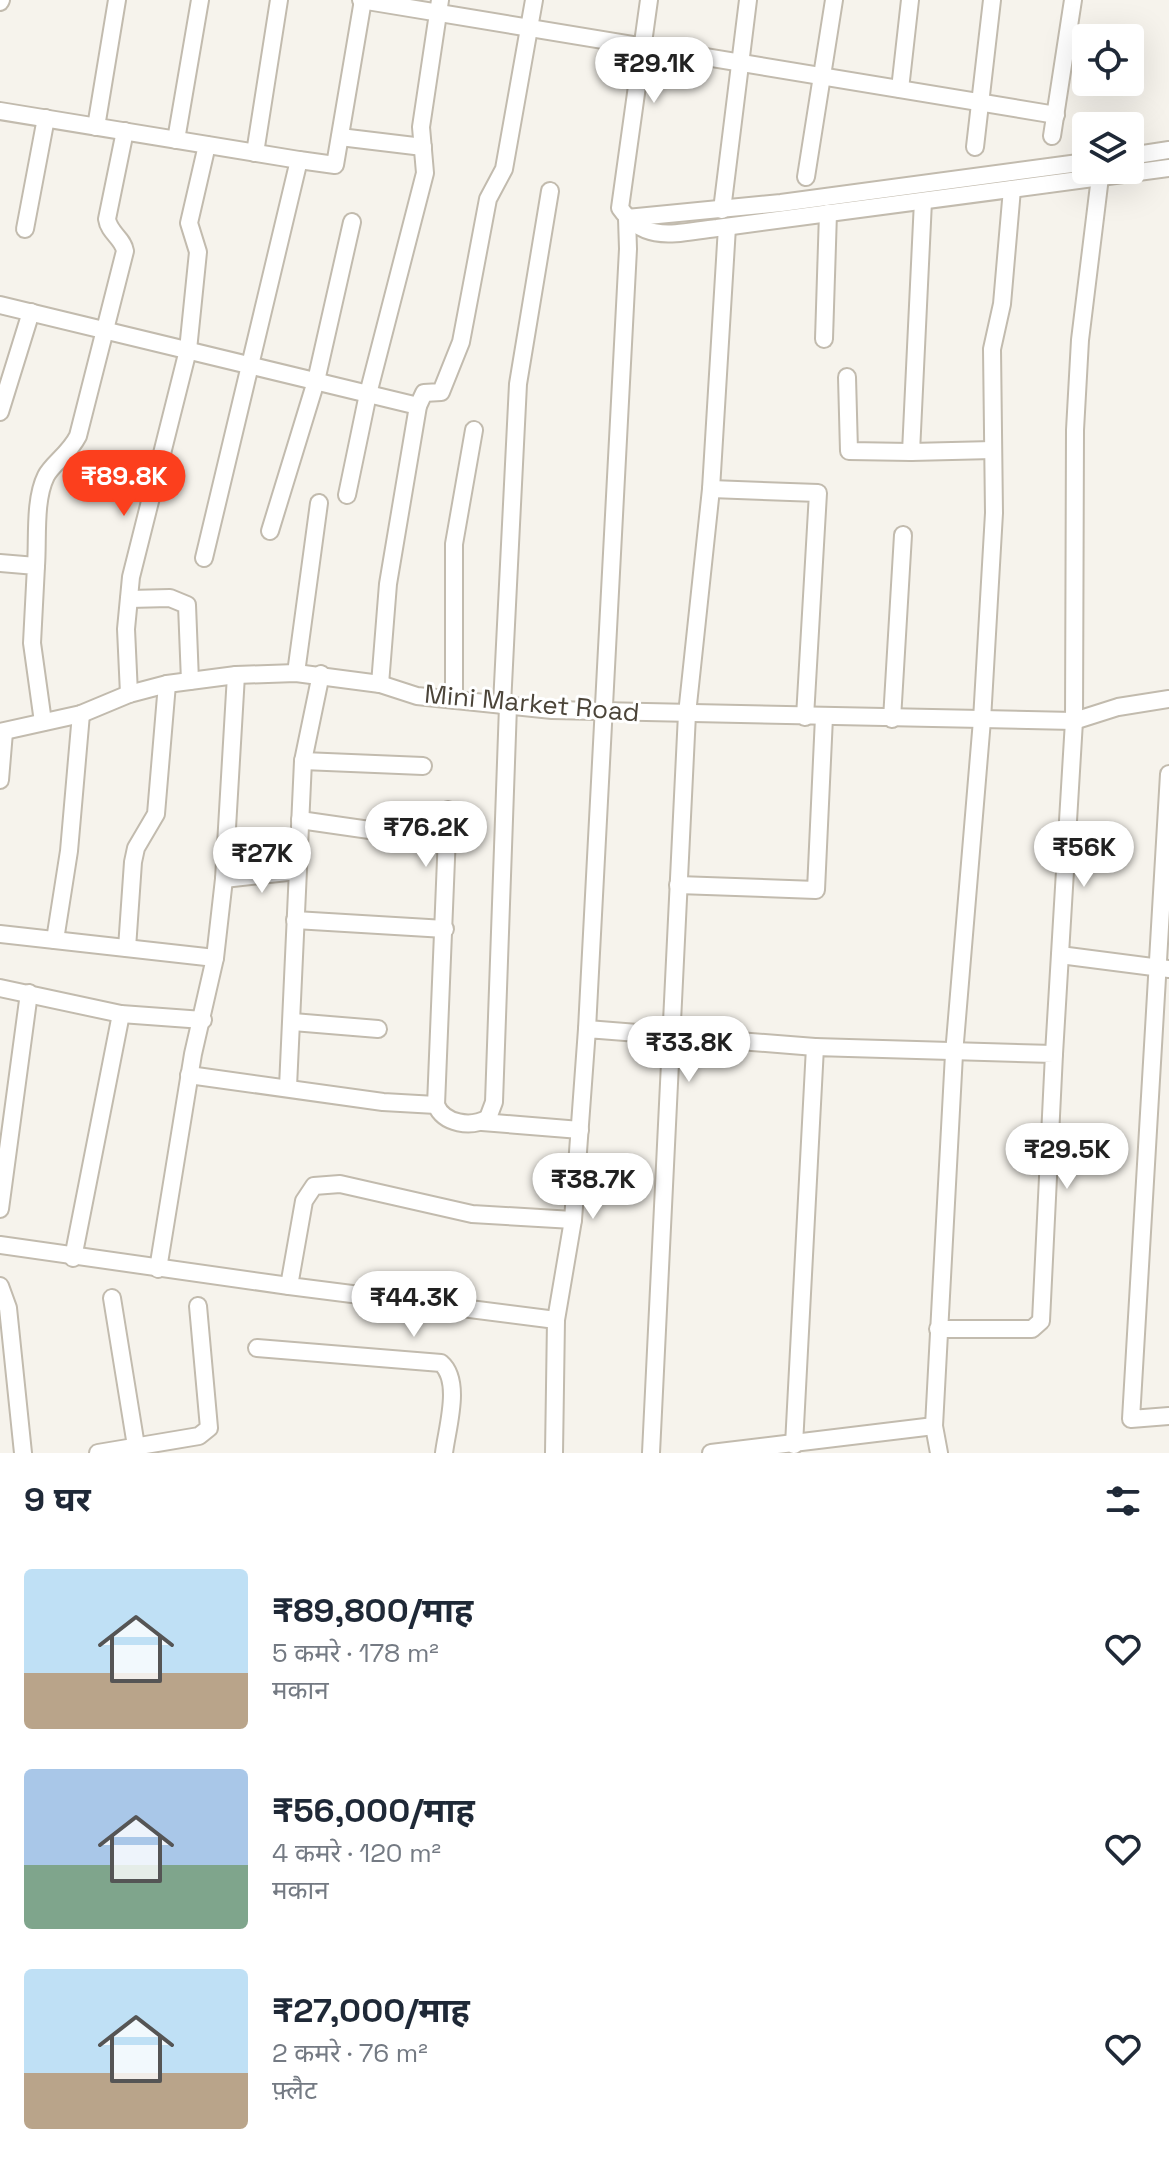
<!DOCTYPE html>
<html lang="hi">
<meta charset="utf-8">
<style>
:root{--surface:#fff;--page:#f2f2f3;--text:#1f2937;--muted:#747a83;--accent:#fc3f1d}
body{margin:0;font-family:"Space Grotesk","Noto Sans Devanagari",sans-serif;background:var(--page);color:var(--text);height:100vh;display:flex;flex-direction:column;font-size:30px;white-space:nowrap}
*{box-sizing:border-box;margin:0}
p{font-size:26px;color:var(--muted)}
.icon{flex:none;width:44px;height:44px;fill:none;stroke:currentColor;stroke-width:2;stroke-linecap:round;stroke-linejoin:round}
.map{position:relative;height:1453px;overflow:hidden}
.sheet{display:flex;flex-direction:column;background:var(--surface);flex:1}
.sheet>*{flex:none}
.fabs{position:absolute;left:1072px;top:24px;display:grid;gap:16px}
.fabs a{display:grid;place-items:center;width:72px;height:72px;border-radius:8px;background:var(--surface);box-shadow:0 8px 32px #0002;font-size:40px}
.price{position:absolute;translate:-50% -68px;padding:0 18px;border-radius:28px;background:#fff;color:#222;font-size:26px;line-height:52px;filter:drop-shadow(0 2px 4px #0008)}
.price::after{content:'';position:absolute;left:50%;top:48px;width:24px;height:18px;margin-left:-12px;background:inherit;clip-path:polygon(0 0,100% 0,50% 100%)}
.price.selected{background:var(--accent);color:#fff}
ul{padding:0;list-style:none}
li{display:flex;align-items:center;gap:24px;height:200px;padding:0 24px}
li span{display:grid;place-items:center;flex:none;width:224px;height:160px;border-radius:8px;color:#555}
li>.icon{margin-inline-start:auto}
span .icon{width:96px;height:96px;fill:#fffc;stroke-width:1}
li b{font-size:34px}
h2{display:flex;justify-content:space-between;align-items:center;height:96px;padding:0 24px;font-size:34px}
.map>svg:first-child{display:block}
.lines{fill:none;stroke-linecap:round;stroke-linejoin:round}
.minor-casing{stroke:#c2bbae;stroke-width:20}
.minor{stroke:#fff;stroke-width:16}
.labels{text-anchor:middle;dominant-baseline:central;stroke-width:6;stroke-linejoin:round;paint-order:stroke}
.street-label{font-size:26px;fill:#4b4439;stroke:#fff}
</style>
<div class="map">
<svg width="1169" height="1453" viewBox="0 0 1169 1453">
<rect width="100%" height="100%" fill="#f6f3ec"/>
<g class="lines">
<g class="minor-casing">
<g id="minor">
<polyline points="361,0 1056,115"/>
<path d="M 649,0 L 620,208 C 646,245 678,232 717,228 L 1169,168"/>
<polyline points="0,2 1,0"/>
<polyline points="900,89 910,0"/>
<polyline points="0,111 299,160"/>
<polyline points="96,127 117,0"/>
<polyline points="1052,136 1073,0"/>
<polyline points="340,137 423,147"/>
<polyline points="176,140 200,0"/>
<polyline points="975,147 992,0"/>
<polyline points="255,153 279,0"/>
<polyline points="1130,156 1169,150"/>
<polyline points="806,177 834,0"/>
<polyline points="923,201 911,452 993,450"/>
<polyline points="722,210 748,0"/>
<polyline points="627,218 781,203 1086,162"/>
<polyline points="25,229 46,118"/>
<polyline points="0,305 418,406"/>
<polyline points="824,339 828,213"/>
<polyline points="847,377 849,451 911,452"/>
<polyline points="0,412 31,312"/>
<polyline points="711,489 818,493 805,717"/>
<polyline points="347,495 368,394 425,173 421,127 440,0"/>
<polyline points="270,531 316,381 352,222"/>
<polyline points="204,558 299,160 335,165 363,0"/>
<polyline points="0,563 36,566 32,643 43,722"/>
<path d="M 36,566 C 38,539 34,500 46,476 C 52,464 69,454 78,436 L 125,251 C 123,238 109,233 107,219 L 125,131"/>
<polyline points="129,599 170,598 187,605 190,681"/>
<polyline points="296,673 319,503"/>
<polyline points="380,684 388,584 418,406 424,393 441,392 461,342 488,199 504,169 534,0"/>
<polyline points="129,694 126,629 131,577 188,350 198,252 189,223 207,145"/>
<polyline points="454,700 454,544 474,430"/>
<polyline points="502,705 518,384 550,191"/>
<polyline points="892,719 903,535"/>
<polyline points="0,732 81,714 129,694 167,684 236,675 296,673 380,684 417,696 552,710 1074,721 1118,707 1169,699"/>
<polyline points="303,761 423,766"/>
<polyline points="1169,774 1131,1419 1169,1416"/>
<polyline points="0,780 4,732"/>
<polyline points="300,820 446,841"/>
<polyline points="224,879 297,871"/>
<polyline points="678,885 816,890 824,717"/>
<polyline points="295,920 445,929"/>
<polyline points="0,934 215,958"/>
<polyline points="55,940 69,851 81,714"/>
<polyline points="127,948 133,862 136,848 156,814 167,684"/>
<polyline points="1060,955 1169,969"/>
<polyline points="0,988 121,1014 203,1020"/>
<polyline points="293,1022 378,1029"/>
<polyline points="587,1029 628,249 627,218"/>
<polyline points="1054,1054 1074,721 1075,430 1080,340 1100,177"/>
<path d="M 189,1075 L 383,1102 L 436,1105 C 444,1124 471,1128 488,1118 L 494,1102 L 508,706"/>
<polyline points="288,1087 303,761 321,674"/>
<polyline points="436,1105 448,810"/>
<polyline points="482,1122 580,1130"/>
<polyline points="0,1209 29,993"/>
<polyline points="0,1245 289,1286"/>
<polyline points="73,1258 121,1014"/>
<polyline points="158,1269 193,1054 215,958 224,879 236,675"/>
<polyline points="0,1286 8,1308 23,1453"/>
<polyline points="112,1298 136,1446"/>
<polyline points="556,1320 289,1286 304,1201 314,1186 340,1184 472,1214 573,1220"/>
<path d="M 257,1348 L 441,1363 C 462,1381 447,1428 444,1453"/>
<polyline points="794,1445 815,1047 1054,1054 1041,1321 1032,1329 938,1329"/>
<polyline points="98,1453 199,1436 209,1428 198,1306"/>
<polyline points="554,1453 556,1320 573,1220 587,1029 815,1047"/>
<polyline points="651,1453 687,714 711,489 727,227"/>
<polyline points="711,1453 934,1426"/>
<polyline points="939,1453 934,1426 954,1054 982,720 994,513 992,349 1002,304 1012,189"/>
</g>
</g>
<use href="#minor" class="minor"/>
</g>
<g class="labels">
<g class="street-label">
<text transform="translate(532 703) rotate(5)">Mini Market Road</text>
</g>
</g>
</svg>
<div class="fabs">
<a><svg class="icon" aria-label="locate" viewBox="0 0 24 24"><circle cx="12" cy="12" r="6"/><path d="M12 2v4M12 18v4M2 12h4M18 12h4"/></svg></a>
<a><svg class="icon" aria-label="layers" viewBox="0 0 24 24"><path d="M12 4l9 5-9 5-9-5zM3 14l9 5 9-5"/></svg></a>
</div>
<b class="price" style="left:654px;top:105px">₹29.1K</b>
<b class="price selected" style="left:124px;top:518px">₹89.8K</b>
<b class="price" style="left:426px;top:869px">₹76.2K</b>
<b class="price" style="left:1084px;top:889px">₹56K</b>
<b class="price" style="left:262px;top:895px">₹27K</b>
<b class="price" style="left:689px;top:1084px">₹33.8K</b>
<b class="price" style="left:1067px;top:1191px">₹29.5K</b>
<b class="price" style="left:593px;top:1221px">₹38.7K</b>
<b class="price" style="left:414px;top:1339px">₹44.3K</b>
</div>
<section class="sheet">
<h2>9 घर<svg class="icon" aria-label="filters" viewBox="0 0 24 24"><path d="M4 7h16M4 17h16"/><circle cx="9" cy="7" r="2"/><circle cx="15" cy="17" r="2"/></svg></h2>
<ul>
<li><span style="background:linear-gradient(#bfe0f5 65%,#b9a48a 0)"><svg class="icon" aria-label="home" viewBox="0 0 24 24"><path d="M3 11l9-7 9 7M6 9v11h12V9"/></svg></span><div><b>₹89,800/माह</b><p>5 कमरे · 178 m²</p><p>मकान</p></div><svg class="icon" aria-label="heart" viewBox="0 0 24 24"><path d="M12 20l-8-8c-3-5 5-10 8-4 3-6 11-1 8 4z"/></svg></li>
<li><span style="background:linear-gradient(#a9c7e8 60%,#7fa58c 0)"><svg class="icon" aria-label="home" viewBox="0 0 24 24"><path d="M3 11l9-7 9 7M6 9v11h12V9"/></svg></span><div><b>₹56,000/माह</b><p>4 कमरे · 120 m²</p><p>मकान</p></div><svg class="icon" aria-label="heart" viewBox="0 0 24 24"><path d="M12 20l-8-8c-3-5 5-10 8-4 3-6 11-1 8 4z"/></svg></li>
<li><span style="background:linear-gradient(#bfe0f5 65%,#b9a48a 0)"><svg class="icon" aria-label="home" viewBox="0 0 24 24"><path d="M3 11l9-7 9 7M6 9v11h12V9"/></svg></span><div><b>₹27,000/माह</b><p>2 कमरे · 76 m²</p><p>फ़्लैट</p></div><svg class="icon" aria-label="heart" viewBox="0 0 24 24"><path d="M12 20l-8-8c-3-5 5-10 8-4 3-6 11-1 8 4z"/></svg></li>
</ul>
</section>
